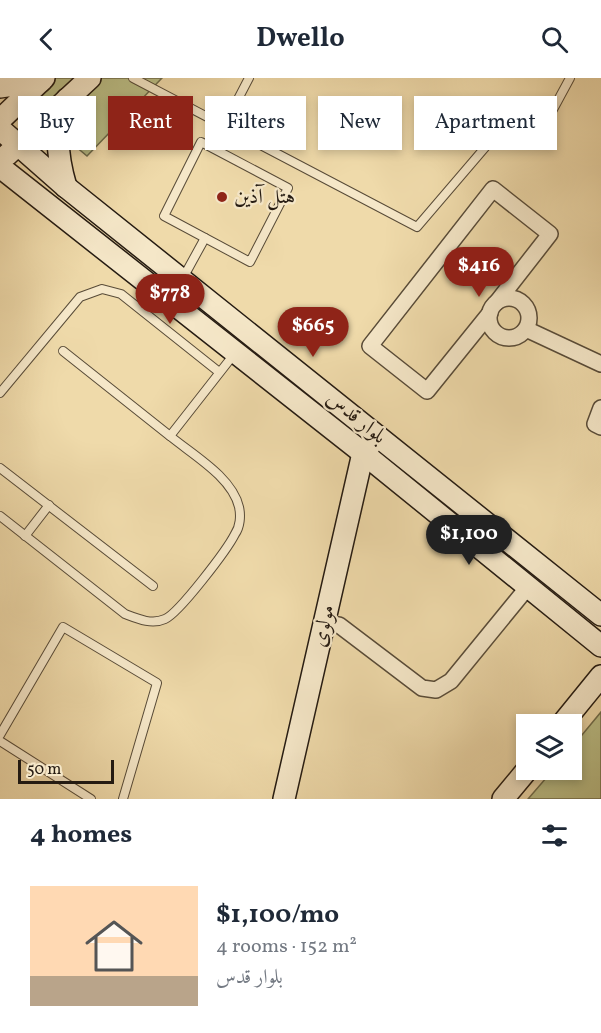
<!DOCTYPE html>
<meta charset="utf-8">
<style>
:root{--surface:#fff;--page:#f6f6f7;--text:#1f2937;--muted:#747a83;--accent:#8f2418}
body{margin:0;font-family:Vollkorn,Amiri,serif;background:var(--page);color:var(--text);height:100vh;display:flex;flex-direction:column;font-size:22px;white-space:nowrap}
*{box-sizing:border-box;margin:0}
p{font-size:20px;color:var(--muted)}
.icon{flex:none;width:33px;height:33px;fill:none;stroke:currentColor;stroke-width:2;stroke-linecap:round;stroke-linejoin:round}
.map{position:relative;height:721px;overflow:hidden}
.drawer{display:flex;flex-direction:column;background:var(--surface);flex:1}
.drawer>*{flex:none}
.banner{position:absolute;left:18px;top:18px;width:566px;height:54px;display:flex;gap:12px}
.fabs{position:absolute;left:516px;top:636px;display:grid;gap:12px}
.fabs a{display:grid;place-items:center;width:66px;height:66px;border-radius:0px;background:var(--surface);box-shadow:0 3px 9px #0003;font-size:30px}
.scale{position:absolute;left:18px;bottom:15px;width:96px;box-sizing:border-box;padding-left:6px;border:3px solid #251b12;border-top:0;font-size:16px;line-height:21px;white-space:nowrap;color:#251b12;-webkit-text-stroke:4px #f5e7c8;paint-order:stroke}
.price{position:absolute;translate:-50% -51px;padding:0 14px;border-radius:21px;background:var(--accent);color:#fff;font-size:20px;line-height:39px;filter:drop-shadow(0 2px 3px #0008)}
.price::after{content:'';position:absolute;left:50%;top:36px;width:18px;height:14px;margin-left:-9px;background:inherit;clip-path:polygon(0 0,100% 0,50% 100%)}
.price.on{background:#222;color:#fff}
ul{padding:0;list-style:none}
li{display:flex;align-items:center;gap:18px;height:150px;padding:0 30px}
li span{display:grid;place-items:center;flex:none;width:168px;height:120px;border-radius:0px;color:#555}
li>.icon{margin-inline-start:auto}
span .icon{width:72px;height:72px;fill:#fffc;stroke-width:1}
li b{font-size:26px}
h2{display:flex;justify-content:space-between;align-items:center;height:72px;padding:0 30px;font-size:26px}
.chip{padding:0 21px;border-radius:0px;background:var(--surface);box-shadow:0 3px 9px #0003;font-size:21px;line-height:54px}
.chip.on{background:var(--accent);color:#fff}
header{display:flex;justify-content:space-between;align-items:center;height:78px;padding:0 30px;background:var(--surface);font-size:27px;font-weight:700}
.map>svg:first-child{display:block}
.green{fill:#bbbf87;stroke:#706d4c;stroke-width:1.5}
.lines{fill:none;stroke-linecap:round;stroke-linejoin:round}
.lane-casing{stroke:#584b38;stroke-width:10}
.street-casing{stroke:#584b38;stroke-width:18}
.secondary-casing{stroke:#251b12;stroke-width:24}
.lane{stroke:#f5e7c8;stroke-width:8}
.street{stroke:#f5e7c8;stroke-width:15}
.secondary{stroke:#f5e7c8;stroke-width:21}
.poi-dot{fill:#8f2418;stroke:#f5e7c8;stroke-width:2}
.labels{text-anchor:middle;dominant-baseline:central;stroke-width:4.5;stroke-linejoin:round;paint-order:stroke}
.poi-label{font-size:21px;fill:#251b12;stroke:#f5e7c8;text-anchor:start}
.street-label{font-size:21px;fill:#251b12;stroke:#f5e7c8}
</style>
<header><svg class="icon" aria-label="back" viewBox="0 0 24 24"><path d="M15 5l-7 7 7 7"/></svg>Dwello<svg class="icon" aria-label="search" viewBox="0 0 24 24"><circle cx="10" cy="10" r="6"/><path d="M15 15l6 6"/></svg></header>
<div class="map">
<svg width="601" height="721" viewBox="0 0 601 721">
<rect width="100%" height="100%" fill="#efdaaa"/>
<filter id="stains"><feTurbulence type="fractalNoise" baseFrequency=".00333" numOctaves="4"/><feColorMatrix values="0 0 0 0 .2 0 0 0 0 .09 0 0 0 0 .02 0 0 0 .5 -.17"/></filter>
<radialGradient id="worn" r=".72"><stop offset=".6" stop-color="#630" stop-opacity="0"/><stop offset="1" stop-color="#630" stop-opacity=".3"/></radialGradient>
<g class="green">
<polygon points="0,0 162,0 87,78 0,5"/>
<polygon points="601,634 601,721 528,721 553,692 572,692 572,669"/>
</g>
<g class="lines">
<g class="lane-casing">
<g id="lane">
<polyline points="133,0 417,149 494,59 528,67 537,61 570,0"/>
<polyline points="224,48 249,0"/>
<polygon points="201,64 288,110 250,184 164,138"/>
<polyline points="183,200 205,160"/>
<polyline points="63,273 170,358"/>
<polyline points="0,315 80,219 102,211 121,216 219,294"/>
<polyline points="0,390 153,508"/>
<path d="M 0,438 L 125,536 C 138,541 152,547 165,541 C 179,535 227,472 235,456 C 240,449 241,438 239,429 C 232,399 193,377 170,358 L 235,275"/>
<polyline points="25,458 49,427"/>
<polyline points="0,657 63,549 157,605 123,721"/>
<polyline points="0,663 91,721"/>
</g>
</g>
<g class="street-casing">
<g id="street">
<circle cx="509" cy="240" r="20"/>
<polyline points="490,235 427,313 370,268 493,111 550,156 497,224"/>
<polyline points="526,251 601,286"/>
<polyline points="601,330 595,346 601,349"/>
<polyline points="339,547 422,610 436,612 451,603 527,510"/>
</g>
</g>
<g class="secondary-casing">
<g id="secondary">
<polyline points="0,9 41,3"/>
<polyline points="0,42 44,0"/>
<polyline points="0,51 66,109 601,537"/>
<polyline points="7,77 90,0"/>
<polyline points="0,89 363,375 601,568"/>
<path d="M 66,109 C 58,82 53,48 67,21"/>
<polyline points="562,646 601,598"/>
<polyline points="284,721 363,375 370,367"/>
<polyline points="503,721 527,692"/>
</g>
</g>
<use href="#lane" class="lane"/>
<use href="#street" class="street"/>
<use href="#secondary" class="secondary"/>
</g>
<circle class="poi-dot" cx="222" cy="119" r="6"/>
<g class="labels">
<g class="poi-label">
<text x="234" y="119">هتل آذین</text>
</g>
<g class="street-label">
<text transform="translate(356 340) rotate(39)">بلوار قدس</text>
<text transform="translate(324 548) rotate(-77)">مولوی</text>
</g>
</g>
<rect width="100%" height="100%" filter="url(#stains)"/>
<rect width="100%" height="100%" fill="url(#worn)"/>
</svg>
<div class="fabs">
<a><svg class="icon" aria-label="layers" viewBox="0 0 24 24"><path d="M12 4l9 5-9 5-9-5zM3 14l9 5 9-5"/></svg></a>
</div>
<div class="scale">50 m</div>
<b class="price" style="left:479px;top:220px">$416</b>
<b class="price" style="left:170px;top:247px">$778</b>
<b class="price" style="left:313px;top:280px">$665</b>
<b class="price on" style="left:469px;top:488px">$1,100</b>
<div class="banner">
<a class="chip">Buy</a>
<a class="chip on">Rent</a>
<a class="chip">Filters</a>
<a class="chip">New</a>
<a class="chip">Apartment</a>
</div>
</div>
<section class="drawer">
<h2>4 homes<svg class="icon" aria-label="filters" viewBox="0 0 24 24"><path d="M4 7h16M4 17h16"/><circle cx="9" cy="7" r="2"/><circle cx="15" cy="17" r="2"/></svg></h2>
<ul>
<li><span style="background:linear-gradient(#ffd9b3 75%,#b9a48a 0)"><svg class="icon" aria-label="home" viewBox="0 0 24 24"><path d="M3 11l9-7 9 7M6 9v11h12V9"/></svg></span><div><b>$1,100/mo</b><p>4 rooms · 152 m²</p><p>بلوار قدس</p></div></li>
</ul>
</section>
